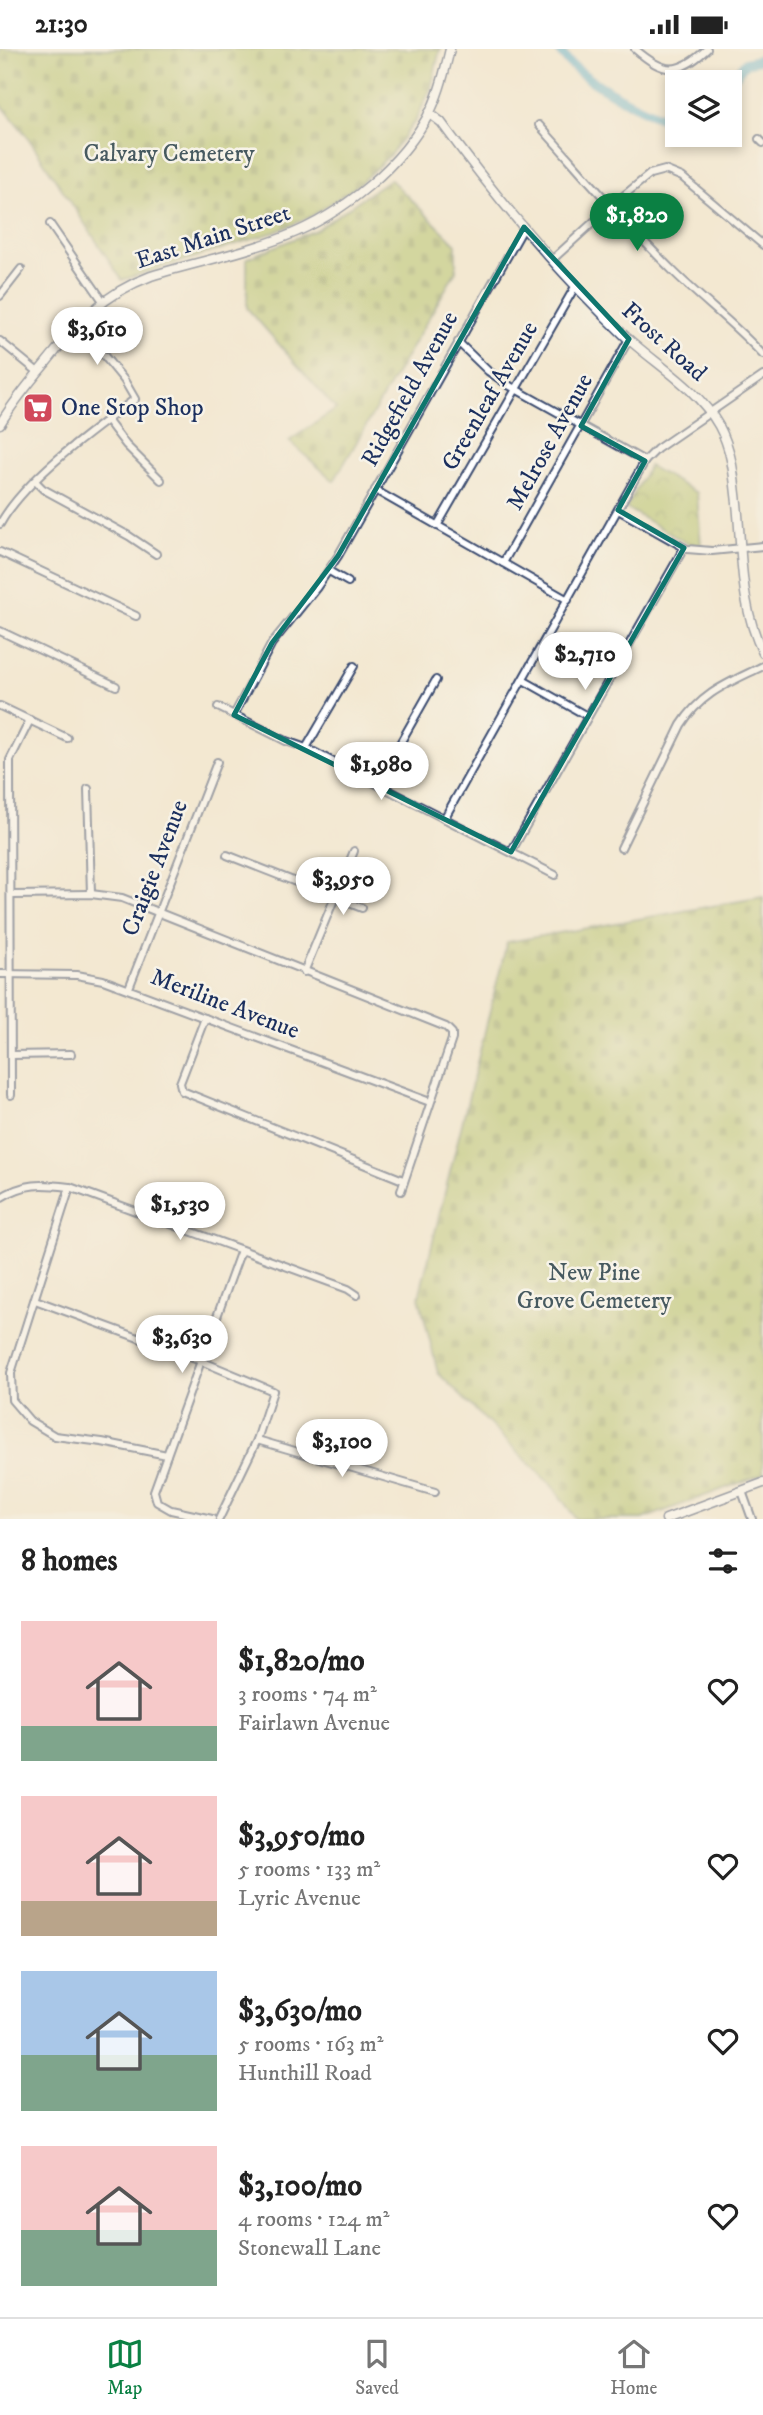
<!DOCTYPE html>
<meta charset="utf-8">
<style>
:root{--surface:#fff;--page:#f2f2f2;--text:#222;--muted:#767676;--line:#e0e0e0;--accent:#0b8043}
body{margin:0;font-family:"IM FELL DW Pica",serif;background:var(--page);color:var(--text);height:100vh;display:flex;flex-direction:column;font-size:26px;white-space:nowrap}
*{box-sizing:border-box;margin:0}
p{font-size:23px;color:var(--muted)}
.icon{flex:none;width:38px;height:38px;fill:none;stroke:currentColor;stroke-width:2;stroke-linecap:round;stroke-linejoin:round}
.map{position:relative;height:1470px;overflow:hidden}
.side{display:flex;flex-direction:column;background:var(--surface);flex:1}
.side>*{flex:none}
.fabs{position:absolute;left:665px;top:21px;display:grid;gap:14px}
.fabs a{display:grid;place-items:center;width:77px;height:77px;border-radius:0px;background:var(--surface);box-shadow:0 4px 10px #0003;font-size:35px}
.price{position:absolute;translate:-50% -60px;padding:0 16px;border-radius:24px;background:#fff;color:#222;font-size:23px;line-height:46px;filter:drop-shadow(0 2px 4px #0008)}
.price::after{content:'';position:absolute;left:50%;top:42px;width:21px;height:16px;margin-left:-10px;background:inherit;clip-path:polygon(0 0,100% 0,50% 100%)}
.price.selected{background:var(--accent);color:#fff}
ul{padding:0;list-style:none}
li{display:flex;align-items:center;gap:21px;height:175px;padding:0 21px}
li span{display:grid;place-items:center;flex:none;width:196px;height:140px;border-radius:0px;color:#555}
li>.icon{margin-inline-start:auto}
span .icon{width:84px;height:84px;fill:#fffc;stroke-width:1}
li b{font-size:30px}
h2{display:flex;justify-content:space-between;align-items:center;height:84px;padding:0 21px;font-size:30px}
.status{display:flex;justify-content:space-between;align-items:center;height:49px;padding:0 35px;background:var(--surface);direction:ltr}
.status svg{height:19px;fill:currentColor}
.tab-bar{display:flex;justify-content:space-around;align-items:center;height:98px;border-top:2px solid var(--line);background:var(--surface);font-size:19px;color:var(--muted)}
.tab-bar a{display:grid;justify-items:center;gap:4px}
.tab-bar .selected{color:var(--accent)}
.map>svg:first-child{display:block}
.cemetery{fill:url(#cemetery-stones);stroke:#647860;stroke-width:2}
.park{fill:url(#park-crowns);stroke:#647860;stroke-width:2}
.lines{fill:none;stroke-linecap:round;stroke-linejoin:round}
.river{stroke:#4ba7c9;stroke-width:10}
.minor-casing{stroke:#3b4b6f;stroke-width:10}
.secondary-casing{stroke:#3b4b6f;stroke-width:11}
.minor{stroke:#fff;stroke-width:6}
.secondary{stroke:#fff;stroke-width:8}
.marked{fill:none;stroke:#0f766e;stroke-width:5;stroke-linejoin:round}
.labels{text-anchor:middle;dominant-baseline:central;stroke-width:5;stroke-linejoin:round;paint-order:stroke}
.park-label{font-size:24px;fill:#475a60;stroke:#f7f3e8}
.street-label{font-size:24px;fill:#1b2f5e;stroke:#f7f3e8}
.poi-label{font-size:24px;fill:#1b2f5e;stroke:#f7f3e8;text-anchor:start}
</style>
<div class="status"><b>21:30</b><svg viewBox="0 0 49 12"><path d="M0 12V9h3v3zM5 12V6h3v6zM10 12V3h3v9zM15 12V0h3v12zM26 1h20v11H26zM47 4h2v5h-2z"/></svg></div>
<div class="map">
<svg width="763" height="1470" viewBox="0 0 763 1470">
<defs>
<pattern id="cemetery-stones" width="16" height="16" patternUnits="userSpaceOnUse" patternTransform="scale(1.75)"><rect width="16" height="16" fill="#adc063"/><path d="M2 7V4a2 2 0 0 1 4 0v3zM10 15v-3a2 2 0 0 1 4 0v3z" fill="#8c9c55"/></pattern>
<pattern id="park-crowns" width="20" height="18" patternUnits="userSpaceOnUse" patternTransform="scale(1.75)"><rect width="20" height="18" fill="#adc063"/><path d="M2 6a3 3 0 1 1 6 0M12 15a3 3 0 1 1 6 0" fill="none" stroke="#8c9c55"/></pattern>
</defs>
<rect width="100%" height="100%" fill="#f7f3e8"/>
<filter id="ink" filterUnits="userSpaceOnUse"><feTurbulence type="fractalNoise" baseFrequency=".0143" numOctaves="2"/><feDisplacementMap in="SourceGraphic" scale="14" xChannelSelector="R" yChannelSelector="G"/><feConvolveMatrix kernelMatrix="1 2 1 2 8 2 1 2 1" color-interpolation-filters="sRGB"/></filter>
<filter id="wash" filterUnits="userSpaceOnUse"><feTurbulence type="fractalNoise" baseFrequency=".00686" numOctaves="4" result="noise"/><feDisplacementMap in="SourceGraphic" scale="28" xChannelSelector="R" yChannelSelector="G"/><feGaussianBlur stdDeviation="1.57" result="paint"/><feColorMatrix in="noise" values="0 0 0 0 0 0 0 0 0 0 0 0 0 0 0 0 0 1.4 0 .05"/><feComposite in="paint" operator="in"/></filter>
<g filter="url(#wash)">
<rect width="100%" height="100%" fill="#f3e8d1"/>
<g class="cemetery">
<polygon points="0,0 440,0 431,39 416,71 390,106 359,135 310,168 275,183 122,231 27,87 0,54"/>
<polygon points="390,130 456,195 456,222 334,432 289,392 336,360 247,259 247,209 316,181"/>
<polygon points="763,848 763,1425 643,1470 576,1470 553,1438 438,1324 419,1248 507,893"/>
</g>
<polygon class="park" points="649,417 697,444 701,497 690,496 626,459"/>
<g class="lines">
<g class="river">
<path d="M 559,0 C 572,27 648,66 677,74"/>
<polyline points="730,34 745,14 763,10"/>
</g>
</g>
</g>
<g filter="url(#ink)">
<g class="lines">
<g class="minor-casing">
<g id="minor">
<path d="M 635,0 C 664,25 678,27 707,0"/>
<path d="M 539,76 C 583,125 626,176 673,222 C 702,251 735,275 763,306"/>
<polyline points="759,90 763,94"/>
<polyline points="50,175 103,252"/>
<polyline points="553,210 611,157 650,125 665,121 682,128 763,196"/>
<polyline points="0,247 21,220"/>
<polyline points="0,292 38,323"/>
<polyline points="458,293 488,322 510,337 645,412"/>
<polyline points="107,371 126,396 161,431"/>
<polyline points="35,432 43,440 129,487 156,505"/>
<polyline points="375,441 568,551"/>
<polyline points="618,461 687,500 712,502 763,497"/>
<path d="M 0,475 C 25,430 93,381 135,350 L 124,331 L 78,275"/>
<polyline points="437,477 576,236"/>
<polyline points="0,503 136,567"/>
<polyline points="503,514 629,290"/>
<polyline points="329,522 348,533"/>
<polyline points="0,582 116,637"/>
<polyline points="523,631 587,667"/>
<polyline points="0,657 67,689"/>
<polyline points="218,658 286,692 306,699 555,826"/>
<polyline points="234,666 272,594 317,538 338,507 524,178"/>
<polyline points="306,699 354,617"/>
<polyline points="377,735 436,631"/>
<polyline points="88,740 91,845"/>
<polyline points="444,770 645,412 657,400 763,327"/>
<path d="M 621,799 L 681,676 C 702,643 729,634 763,617"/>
<polyline points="511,803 684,499"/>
<polyline points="227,806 362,859"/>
<polyline points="12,846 91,845 122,849 446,978 452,984 452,990 401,1142"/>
<polyline points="304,923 354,802"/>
<polyline points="0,925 77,926 103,931 430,1053"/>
<polyline points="129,939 217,713"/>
<polyline points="205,969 180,1034 182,1042 403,1131"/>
<polyline points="12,1006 71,1005"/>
<polyline points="11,1046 10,711 30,671"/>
<polyline points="70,1138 11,1324 12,1351 30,1372 55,1387 102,1393 167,1406"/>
<path d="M 0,1149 C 25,1133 42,1135 70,1138 L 348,1240 L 357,1246"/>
<polyline points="35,1251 201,1312 273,1342 257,1391 219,1470"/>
<polyline points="257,1391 435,1443"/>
<polyline points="742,1442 752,1470"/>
<polyline points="212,1470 171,1461 157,1453 154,1442 241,1201"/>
</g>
</g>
<g class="secondary-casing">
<g id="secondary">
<path d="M 429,64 L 441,73 C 495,147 557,222 624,286 C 655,315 697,338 719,377 C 732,401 734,427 737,454 C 742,504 740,558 763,604"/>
<path d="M 0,375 C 13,354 29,334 45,315 C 77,275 102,245 151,227 C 195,213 241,205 284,188 C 342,166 403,116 431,61 C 440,42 445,21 450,0"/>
<polyline points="666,1470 763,1434"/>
</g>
</g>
<use href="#minor" class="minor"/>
<use href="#secondary" class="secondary"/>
</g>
</g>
<path d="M0 0H763V1470H0ZM 524,178 L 629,290 L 581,377 L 645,412 L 618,461 L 684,499 L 511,803 L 234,666 L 272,594 L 338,507 Z" fill="#f3e8d1" fill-opacity=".55" fill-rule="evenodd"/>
<path class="marked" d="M 524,178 L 629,290 L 581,377 L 645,412 L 618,461 L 684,499 L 511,803 L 234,666 L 272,594 L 338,507 Z"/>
<defs>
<g id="supermarket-square" transform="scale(1.575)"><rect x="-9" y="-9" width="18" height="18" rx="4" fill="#d1495b" stroke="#f7f3e8"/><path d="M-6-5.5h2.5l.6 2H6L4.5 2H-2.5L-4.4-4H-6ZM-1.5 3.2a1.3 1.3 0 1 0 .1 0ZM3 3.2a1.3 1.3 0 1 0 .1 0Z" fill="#fff"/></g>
</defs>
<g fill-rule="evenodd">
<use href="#supermarket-square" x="38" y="359"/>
</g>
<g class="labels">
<g class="park-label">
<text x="169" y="105">Calvary Cemetery</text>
<text x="594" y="1224">New Pine<tspan x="594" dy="28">Grove Cemetery</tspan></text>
</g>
<g class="street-label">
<text transform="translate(213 188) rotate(-18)">East Main Street</text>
<text transform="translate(664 293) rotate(42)">Frost Road</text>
<text transform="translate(410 340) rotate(-61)">Ridgefield Avenue</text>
<text transform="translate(490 347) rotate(-60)">Greenleaf Avenue</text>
<text transform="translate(550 393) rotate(-61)">Melrose Avenue</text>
<text transform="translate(155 819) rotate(-69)">Craigie Avenue</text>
<text transform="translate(225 955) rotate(21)">Meriline Avenue</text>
</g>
<g class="poi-label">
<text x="61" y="359">One Stop Shop</text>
</g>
</g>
</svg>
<div class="fabs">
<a><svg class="icon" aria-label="layers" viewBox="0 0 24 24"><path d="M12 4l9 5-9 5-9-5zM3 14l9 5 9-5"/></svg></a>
</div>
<b class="price selected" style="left:637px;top:204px">$1,820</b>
<b class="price" style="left:97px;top:318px">$3,610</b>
<b class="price" style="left:585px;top:643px">$2,710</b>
<b class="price" style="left:381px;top:753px">$1,980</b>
<b class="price" style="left:343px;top:868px">$3,950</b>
<b class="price" style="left:180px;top:1193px">$1,530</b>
<b class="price" style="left:182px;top:1326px">$3,630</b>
<b class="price" style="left:342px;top:1430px">$3,100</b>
</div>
<section class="side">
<h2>8 homes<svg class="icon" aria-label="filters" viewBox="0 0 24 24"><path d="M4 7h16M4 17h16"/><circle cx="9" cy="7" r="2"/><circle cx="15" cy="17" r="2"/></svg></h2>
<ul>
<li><span style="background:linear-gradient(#f6c9c9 75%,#7fa58c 0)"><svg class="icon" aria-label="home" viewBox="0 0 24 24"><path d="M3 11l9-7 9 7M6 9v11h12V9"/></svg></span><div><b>$1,820/mo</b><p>3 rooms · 74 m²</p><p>Fairlawn Avenue</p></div><svg class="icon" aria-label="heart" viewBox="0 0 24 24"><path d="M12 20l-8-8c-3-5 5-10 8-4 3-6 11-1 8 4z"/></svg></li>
<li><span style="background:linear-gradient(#f6c9c9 75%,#b9a48a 0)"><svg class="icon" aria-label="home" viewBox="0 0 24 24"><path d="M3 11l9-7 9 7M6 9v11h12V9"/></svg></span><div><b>$3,950/mo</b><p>5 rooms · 133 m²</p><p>Lyric Avenue</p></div><svg class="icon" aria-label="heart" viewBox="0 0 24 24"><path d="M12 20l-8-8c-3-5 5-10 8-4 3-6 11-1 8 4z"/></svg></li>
<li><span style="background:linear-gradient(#a9c7e8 60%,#7fa58c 0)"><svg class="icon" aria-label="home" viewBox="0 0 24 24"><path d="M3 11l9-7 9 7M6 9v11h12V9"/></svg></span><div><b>$3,630/mo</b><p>5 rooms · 163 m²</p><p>Hunthill Road</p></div><svg class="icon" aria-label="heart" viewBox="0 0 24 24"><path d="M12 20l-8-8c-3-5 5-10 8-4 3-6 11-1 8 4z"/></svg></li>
<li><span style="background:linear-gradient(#f6c9c9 60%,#7fa58c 0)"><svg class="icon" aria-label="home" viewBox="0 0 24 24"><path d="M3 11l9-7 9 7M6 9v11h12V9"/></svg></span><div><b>$3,100/mo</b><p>4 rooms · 124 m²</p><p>Stonewall Lane</p></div><svg class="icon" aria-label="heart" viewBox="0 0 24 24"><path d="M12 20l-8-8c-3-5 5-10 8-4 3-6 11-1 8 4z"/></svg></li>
</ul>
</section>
<nav class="tab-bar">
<a class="selected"><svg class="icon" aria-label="map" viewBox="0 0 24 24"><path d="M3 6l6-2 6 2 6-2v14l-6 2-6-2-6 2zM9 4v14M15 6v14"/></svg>Map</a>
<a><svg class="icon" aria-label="saved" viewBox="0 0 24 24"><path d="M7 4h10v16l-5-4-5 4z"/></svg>Saved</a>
<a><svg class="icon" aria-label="home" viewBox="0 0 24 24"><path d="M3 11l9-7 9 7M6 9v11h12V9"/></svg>Home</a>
</nav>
